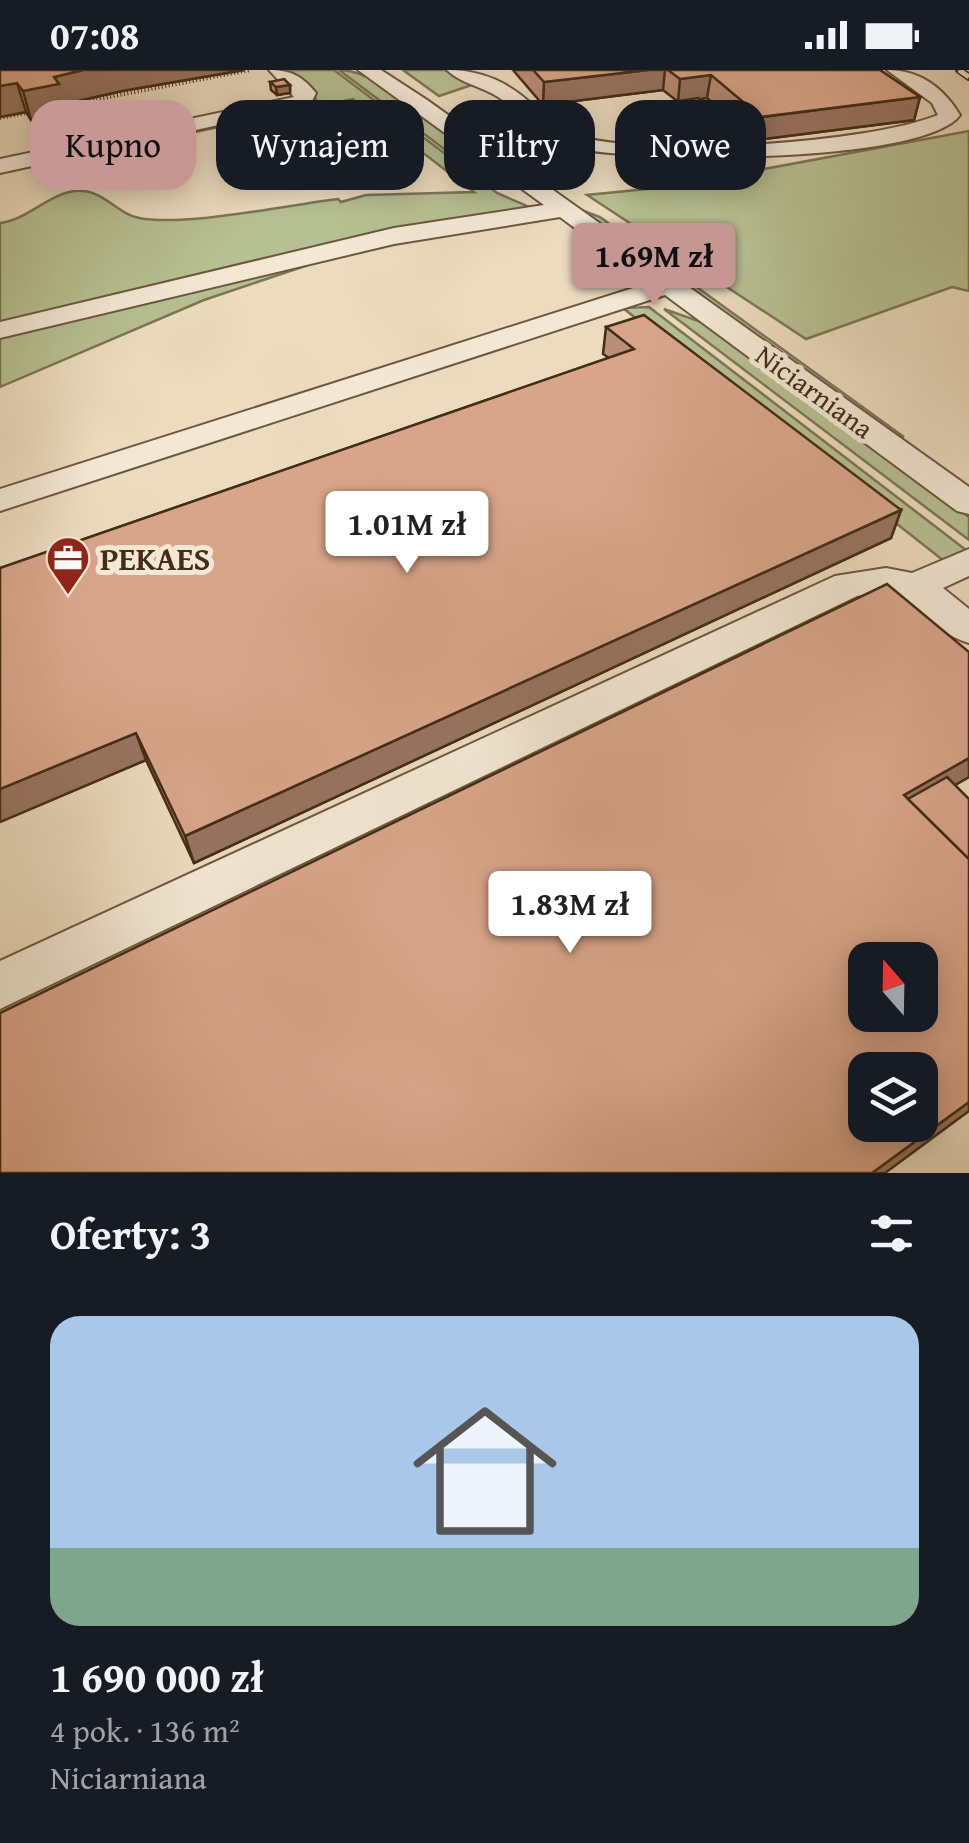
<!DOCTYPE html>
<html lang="pl">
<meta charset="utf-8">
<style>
:root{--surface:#171b24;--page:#242831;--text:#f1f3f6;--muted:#9ea1a6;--accent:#c59692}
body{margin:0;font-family:"Gentium Book Plus",serif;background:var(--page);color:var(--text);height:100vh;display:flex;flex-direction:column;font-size:38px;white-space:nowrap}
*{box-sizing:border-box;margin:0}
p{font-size:32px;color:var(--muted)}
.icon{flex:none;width:55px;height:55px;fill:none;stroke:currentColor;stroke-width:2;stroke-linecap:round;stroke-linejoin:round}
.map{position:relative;height:1103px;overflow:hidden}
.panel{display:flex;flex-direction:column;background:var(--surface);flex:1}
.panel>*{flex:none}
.top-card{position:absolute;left:30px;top:30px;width:910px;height:90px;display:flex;gap:20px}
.needle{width:65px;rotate:340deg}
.controls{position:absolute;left:848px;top:872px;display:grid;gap:20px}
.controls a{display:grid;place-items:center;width:90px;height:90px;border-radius:20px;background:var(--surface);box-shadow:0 5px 25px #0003;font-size:50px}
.price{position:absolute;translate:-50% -85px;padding:0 22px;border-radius:10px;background:#fff;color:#222;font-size:32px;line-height:65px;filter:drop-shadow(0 2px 5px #0008)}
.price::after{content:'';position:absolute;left:50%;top:60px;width:30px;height:22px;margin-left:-15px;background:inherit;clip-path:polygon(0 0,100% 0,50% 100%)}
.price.on{background:var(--accent);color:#111}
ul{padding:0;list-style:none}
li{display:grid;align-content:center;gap:20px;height:530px;padding:0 50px}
li span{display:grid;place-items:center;height:310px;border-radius:30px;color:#555}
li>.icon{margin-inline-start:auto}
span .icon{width:180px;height:180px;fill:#fffc;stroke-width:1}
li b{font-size:42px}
h2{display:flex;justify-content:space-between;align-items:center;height:120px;padding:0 50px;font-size:42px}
.tag{padding:0 35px;border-radius:30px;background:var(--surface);box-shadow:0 5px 25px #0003;font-size:35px;line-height:90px}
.tag.on{background:var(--accent);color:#111}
.status{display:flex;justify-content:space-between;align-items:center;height:70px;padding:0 50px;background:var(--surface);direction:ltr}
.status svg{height:28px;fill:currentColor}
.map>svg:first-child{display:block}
.green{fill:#b7c092;stroke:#7c7654;stroke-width:2.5}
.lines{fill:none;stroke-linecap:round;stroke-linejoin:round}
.minor-casing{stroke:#6c5840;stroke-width:4}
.path{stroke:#422d16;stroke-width:4;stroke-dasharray:1 2.5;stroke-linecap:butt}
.minor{fill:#f3e8d5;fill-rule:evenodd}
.rail-casing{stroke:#422d16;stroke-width:8}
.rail{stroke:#f3e8d5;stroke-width:5;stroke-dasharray:14;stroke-linecap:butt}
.wall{fill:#bb8e77;stroke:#422d16;stroke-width:2.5}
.shaded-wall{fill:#987461;stroke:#422d16;stroke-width:2.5}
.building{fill:#d9a58a;stroke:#422d16;stroke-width:2.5;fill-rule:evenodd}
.labels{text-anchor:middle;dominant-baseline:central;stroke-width:10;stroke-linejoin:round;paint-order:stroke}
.far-street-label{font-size:28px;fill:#422d16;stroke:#f3e8d5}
.poi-label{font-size:32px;font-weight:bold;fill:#422d16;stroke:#f3e8d5;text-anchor:start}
</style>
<div class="status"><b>07:08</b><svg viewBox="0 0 49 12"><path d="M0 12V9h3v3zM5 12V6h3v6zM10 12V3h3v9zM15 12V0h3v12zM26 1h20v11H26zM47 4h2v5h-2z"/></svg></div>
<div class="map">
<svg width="969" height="1103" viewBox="0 0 969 1103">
<rect width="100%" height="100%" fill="#ecdbbe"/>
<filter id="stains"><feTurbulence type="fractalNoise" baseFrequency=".002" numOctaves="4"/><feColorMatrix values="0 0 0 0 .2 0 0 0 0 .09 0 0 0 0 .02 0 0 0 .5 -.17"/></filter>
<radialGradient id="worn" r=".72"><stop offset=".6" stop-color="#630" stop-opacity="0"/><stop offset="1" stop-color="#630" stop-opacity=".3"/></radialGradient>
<g class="green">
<path d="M 289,0 L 334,0 L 497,123 L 534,139 L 0,255 L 0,153 C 30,150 54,117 85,121 C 106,124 120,145 139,148 C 186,157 287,135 338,129 L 341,132 L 366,125 L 474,122 L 353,29 L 0,103 L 312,33 L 316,30 L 314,22 Z"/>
<path d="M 339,0 C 383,0 460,72 497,99 L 480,106 Z"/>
<polygon points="403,0 445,0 472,15 439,26"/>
<polygon points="969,61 969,221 952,217 806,269 587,125 667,117"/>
<polygon points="576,138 600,147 904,367 889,362"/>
<polygon points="323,190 204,230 0,317 0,268"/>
<polygon points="649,237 966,480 944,491 623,238"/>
<polygon points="664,239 710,255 969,447 969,470"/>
</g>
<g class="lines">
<g class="minor-casing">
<g id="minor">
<path d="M 269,0 C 291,0 302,6 316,23 L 310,35 L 0,103 L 0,89 L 294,27 Z"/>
<polygon points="358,0 381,0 427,30 969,417 969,444 957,441 665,225 0,441 0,419 649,213 560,147 394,174 0,268 0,252 394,158 544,135"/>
<path d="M 447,0 C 483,0 510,13 536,38 C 547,48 558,60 573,65 C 647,88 866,74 938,45 L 932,33 L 887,0 C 919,0 943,17 960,45 C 924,95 621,94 561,75 C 535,68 522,43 501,29 C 485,17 461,14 447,0 Z"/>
<path d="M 969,479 L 969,506 L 943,518 L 969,539 L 969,573 C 922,559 917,513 857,526 L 0,939 L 0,891 L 835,506 L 886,498 L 912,503 Z"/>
</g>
</g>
<g class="path">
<polyline points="62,36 250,0"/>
<polyline points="0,48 26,43"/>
</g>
<use href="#minor" class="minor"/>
<g class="rail-casing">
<polyline id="rail" points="959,0 969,7"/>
</g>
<use href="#rail" class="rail"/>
</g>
<g class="wall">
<polygon points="0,0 244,0 122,21 65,34 67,43 31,50 26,42 0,47"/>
<polygon points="513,0 880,0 920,27 914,50 757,70 707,28 699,29 706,36 706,41 722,57 715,61 695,60 687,55 690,46 679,47 672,40 672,32 677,31 663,20 543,35"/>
<polygon points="270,12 290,15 290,23 277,25 271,20"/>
<polygon points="606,257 901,440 891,468 194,793 146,690 0,752 0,498 609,288 603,284"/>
</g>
<g class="shaded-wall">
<polygon points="83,0 244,0 122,21 65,34 67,43 31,50 23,21 54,7"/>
<polygon points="648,0 665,0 663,20 543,35 544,12"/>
<polygon points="711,5 707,28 678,32 680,9"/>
<polygon points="17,13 26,42 0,47 0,16"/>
<polygon points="290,15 290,23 277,25 276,17"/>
<polygon points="920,27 914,50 757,70 761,47"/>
<polygon points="706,36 705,44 679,47 680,39"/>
<polygon points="724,49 722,57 715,61 716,53"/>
<polygon points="901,440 891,468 194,793 185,766"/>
<polygon points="136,663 146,690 0,752 0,719"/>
<polygon points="969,688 969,707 909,742 904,725"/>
<polygon points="969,1032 969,1041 885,1103 872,1103"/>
</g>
<g class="building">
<polygon points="0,0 83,0 54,7 59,14 23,21 17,13 0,16"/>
<polygon points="533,0 648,0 544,12"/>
<polygon points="668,0 880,0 920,27 761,47 711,5 680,9"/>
<polygon points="284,9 290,15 276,17 270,12"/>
<polygon points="698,28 706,36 680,39 672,32"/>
<polygon points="694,40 715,41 724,49 716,53 696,52 688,47"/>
<polygon points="644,245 901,440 185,766 136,663 0,719 0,498 634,279 606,257"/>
<path d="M 887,514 L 969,582 L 969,688 L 904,725 L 969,789 L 969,1032 L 872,1103 L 0,1103 L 0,943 ZM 865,890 L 920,890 L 920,945 L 865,945 ZM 865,1000 L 920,1000 L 920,1055 L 865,1055 Z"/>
<polygon points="947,707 969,729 969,789 908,729"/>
</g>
<defs>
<g id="office-pin" transform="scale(2.25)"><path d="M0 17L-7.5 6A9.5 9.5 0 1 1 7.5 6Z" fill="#8f2418" stroke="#f3e8d5"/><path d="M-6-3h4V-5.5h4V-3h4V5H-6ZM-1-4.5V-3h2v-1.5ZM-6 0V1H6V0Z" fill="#fff"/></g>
</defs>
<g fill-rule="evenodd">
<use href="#office-pin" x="68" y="488"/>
</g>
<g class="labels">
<g class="far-street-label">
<text transform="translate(815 321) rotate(36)">Niciarniana</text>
</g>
<g class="poi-label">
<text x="100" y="488">PEKAES</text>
</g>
</g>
<rect width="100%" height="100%" filter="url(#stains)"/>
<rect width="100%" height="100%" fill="url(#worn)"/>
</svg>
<div class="controls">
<a><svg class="needle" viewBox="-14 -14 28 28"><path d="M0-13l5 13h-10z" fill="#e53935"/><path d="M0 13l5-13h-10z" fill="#9ea1a6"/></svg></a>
<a><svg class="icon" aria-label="layers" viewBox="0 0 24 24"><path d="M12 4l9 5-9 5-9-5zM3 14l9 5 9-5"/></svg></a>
</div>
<b class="price on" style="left:654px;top:238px">1.69M zł</b>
<b class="price" style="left:407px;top:506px">1.01M zł</b>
<b class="price" style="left:570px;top:886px">1.83M zł</b>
<div class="top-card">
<a class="tag on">Kupno</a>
<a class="tag">Wynajem</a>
<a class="tag">Filtry</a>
<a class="tag">Nowe</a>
</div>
</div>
<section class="panel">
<h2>Oferty: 3<svg class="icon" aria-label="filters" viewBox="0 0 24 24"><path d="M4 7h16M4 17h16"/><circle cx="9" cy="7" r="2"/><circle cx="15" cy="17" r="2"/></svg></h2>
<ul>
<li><span style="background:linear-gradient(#a9c7e8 75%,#7fa58c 0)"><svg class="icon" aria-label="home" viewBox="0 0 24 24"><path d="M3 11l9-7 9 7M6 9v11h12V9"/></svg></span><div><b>1 690 000 zł</b><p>4 pok. · 136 m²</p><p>Niciarniana</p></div></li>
</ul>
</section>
